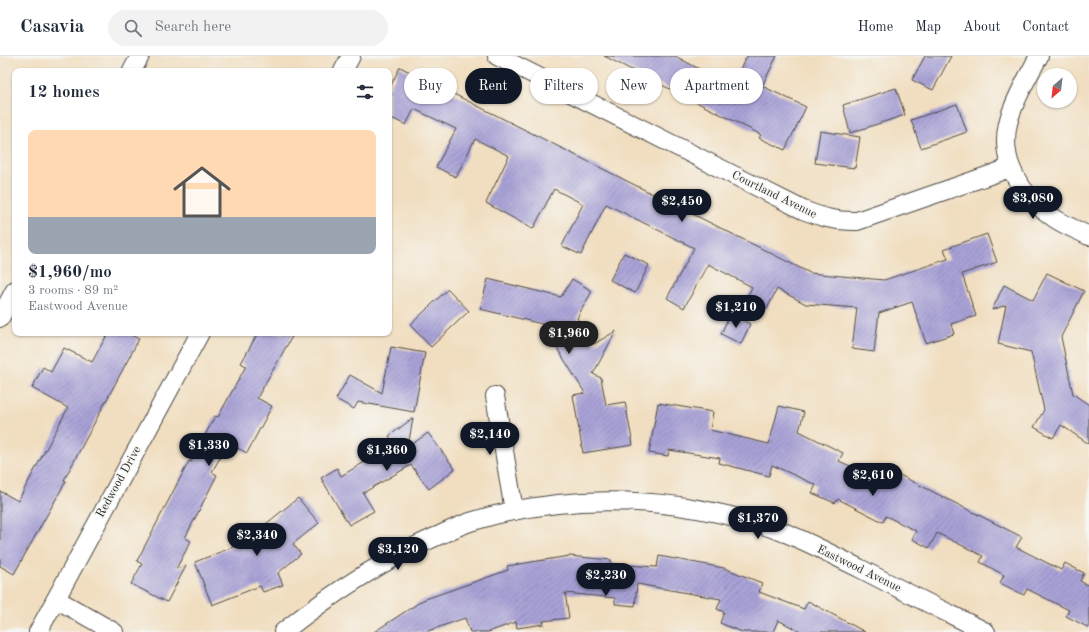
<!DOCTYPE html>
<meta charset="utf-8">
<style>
:root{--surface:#fff;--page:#f2f2f3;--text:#1f2937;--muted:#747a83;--line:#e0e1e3;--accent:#111827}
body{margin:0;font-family:"Old Standard TT",serif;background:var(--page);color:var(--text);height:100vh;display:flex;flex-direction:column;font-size:15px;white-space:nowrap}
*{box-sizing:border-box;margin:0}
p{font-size:13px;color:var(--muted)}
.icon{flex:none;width:22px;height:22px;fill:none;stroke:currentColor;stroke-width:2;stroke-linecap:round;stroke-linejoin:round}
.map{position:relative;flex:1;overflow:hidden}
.sheet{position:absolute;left:12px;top:12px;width:380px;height:268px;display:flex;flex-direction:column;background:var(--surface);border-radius:8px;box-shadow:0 1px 3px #0004}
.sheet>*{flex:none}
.hud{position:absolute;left:404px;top:12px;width:380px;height:36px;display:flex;gap:8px}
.needle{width:26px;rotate:208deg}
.fabs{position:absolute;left:1037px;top:12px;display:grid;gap:8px}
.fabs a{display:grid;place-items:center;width:40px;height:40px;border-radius:50%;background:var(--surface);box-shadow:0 1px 3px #0004;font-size:20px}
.price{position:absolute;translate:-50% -34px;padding:0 9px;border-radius:14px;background:var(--accent);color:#fff;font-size:13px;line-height:26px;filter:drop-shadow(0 1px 2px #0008)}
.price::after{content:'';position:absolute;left:50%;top:24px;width:12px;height:9px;margin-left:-6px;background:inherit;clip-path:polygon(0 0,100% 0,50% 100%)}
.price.current{background:#222;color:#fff}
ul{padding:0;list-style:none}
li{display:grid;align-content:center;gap:8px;height:212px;padding:0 16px}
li+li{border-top:1px solid var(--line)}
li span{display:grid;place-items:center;height:124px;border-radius:8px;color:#555}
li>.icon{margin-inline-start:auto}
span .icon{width:72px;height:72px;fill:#fffc;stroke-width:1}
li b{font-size:17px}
h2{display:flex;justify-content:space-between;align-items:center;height:48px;padding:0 16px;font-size:17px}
.pill{padding:0 14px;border-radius:18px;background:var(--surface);box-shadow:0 1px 3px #0004;font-size:14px;line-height:36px}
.pill.current{background:var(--accent);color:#fff}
header{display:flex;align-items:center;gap:24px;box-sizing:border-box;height:56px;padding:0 20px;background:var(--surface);border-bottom:1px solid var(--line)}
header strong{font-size:19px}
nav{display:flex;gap:22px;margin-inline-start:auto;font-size:14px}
.search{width:280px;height:36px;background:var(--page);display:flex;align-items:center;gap:10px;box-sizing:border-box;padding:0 14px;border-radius:22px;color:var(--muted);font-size:15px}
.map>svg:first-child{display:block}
.building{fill:url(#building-hatch)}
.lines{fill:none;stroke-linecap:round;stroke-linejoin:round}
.minor-casing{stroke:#494641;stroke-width:20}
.minor{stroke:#fff;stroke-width:18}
.labels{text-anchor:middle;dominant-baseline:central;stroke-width:3;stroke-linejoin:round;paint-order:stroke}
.street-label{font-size:12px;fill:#2b2b2b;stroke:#f6f6f2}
</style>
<header>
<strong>Casavia</strong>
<div class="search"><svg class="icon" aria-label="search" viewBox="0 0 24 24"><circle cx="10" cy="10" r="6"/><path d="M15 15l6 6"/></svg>Search here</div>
<nav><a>Home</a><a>Map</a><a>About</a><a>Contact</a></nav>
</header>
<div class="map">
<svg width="1089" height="576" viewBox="0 0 1089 576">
<defs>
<pattern id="building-hatch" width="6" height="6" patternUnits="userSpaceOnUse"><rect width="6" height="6" fill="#a9a2d7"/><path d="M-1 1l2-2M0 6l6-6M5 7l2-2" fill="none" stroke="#8a84af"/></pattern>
</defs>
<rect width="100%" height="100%" fill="#f6f6f2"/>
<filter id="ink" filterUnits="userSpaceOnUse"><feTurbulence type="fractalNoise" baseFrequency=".025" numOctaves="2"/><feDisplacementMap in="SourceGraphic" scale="8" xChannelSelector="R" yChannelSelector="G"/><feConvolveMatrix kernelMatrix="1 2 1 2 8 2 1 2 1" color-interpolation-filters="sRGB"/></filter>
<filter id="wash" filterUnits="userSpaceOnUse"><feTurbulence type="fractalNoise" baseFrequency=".012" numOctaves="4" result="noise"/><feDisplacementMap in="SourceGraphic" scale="16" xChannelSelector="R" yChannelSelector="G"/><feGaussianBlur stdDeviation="0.9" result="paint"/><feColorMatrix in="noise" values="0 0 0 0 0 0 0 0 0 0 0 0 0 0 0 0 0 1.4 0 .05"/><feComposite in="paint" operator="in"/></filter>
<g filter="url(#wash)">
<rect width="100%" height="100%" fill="#f1dec0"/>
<g id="blocks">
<g class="building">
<polygon points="604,0 675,0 731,30 747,0 777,0 762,30 806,51 785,94 759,82 761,79 750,73"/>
<polygon points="925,0 951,0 933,34 912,24"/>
<polygon points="400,11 810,217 884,224 948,203 944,193 987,178 997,206 962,218 976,260 951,268 954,278 926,287 912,246 879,257 874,296 852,293 857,252 806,248 777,233 767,253 746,243 752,231 708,208 684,252 667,242 694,192 606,148 581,199 562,190 583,148 554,133 533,173 486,147 509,100 475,83 456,121 436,111 456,73 414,53 406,69 389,61 389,33"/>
<polygon points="896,32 905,59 850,77 843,49"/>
<polygon points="957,48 967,76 921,92 911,64"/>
<polygon points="820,75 860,81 855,112 815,107"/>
<polygon points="624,197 649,209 635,237 610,224"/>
<polygon points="1047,217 1084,235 1061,281 1073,338 1089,349 1089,388 1061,369 1053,382 1034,371 1044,354 1031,296 998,288 1006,249 992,254 1004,229 1033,244"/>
<polygon points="488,223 561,241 572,223 592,235 577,262 594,288 616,275 593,318 601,322 606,349 625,346 633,389 583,397 573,339 585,337 542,268 480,253"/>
<polygon points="448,233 469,255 431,291 410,269"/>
<polygon points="730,258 750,268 741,288 721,278"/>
<polygon points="108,277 127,277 139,283 64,424 66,425 14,518 0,510 0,435 18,445 68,352 32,332 43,311 51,316 64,292 92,306"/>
<polygon points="258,277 294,277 257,342 272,350 247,397 228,387 212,416 217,419 185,482 191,485 176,513 186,510 167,546 131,528 142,508 137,505 189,405 191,406 215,360 218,361 246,310 241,307"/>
<polygon points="391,291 425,297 414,356 358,346 354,353 336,343 350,319 382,337"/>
<polygon points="658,347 713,356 710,374 769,388 779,350 804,356 799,375 843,397 839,405 868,418 872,411 881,416 884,411 1022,481 1016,491 1061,514 1065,507 1084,517 1080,525 1089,530 1089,572 1066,560 1069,554 1027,533 1024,539 1000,527 1004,519 980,506 983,500 937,477 929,492 912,483 916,475 886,460 883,466 838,443 835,447 812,437 816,429 772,409 769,420 719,407 720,402 669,394 668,400 649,397"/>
<polygon points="413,362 408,391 428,377 455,413 429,433 411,409 363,437 374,455 349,469 321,422 337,412 341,420 395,388 389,380"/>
<polygon points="298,442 319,467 293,488 301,498 278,517 283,529 263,536 260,530 212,549 195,506 266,478 261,472"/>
<polygon points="569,500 611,504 611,508 657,511 659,500 724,512 762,527 759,536 804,553 808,545 865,576 801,576 778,564 773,576 742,576 720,567 724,556 717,553 721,543 637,528 635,550 615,548 615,542 565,537 569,562 543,565 544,568 517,572 516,566 488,576 470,576 465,562 425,576 374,576 423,544 508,514 507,510"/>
</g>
</g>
</g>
<g filter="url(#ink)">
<use href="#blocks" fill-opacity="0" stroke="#494641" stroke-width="1"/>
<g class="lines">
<g class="minor-casing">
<g id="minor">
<path d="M 497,0 L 803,154 C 821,161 837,166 857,165 L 1010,112"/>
<path d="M 1039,0 C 1030,17 1020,34 1013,52 C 994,97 1016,136 1054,162 C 1064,169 1077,174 1089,180"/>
<polyline points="132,15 140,0"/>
<polyline points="343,15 351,0"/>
<polyline points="0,262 15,234"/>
<polyline points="495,340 514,455"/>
<polyline points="56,543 114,576"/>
<polyline points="38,576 200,277"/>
<path d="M 283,576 C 331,538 379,506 435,481 C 447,476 458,470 470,466 C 572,434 684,440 783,476 C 809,486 834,500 859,512 C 901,534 944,555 986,576"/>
</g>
</g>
<use href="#minor" class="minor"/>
</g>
</g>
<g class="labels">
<g class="street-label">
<text transform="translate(774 139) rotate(26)">Courtland Avenue</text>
<text transform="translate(119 426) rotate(-61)">Redwood Drive</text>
<text transform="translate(859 513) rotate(26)">Eastwood Avenue</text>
</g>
</g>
</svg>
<div class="fabs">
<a><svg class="needle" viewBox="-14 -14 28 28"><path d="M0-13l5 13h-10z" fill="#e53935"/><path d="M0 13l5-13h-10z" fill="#747a83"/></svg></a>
</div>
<b class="price" style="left:1033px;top:164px">$3,080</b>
<b class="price" style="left:682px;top:167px">$2,450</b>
<b class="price" style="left:736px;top:273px">$1,210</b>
<b class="price current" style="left:569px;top:299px">$1,960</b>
<b class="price" style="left:490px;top:400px">$2,140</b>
<b class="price" style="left:209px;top:411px">$1,330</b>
<b class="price" style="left:387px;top:416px">$1,360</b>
<b class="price" style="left:873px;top:441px">$2,610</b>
<b class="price" style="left:758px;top:484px">$1,370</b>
<b class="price" style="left:257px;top:501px">$2,340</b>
<b class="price" style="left:398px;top:515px">$3,120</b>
<b class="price" style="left:606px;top:541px">$2,230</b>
<div class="hud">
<a class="pill">Buy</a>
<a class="pill current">Rent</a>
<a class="pill">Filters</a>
<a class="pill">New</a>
<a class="pill">Apartment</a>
</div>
<section class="sheet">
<h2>12 homes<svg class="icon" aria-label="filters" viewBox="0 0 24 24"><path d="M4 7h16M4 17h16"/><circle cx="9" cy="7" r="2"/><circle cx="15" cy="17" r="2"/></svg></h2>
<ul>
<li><span style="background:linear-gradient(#ffd9b3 70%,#9aa5b1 0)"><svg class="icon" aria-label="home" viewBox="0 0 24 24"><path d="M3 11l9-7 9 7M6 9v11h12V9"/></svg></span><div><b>$1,960/mo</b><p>3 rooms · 89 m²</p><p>Eastwood Avenue</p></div></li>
</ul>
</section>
</div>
